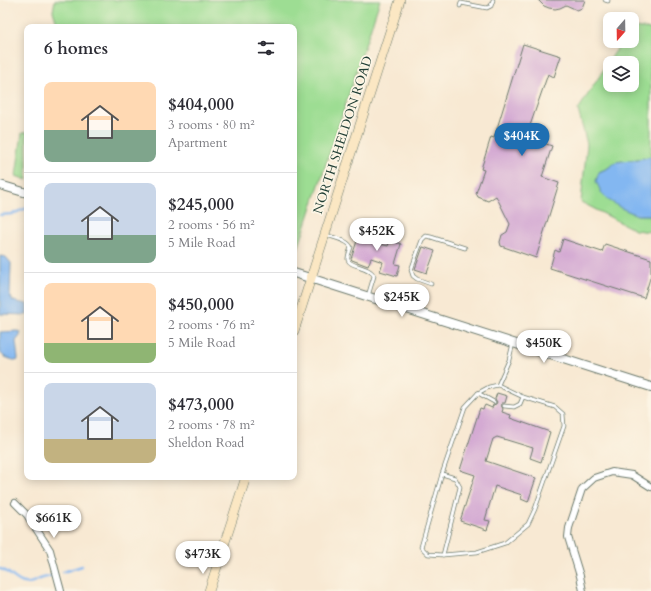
<!DOCTYPE html>
<meta charset="utf-8">
<style>
:root{--surface:#fff;--page:#f2f2f3;--text:#2b2b33;--muted:#7c7c81;--line:#e1e1e2;--accent:#1f6fb2}
body{margin:0;font-family:Cardo,serif;background:var(--page);color:var(--text);height:100vh;display:flex;flex-direction:column;font-size:15px;white-space:nowrap}
*{box-sizing:border-box;margin:0}
p{font-size:13px;color:var(--muted)}
.icon{flex:none;width:22px;height:22px;fill:none;stroke:currentColor;stroke-width:2;stroke-linecap:round;stroke-linejoin:round}
.map{position:relative;flex:1;overflow:hidden}
.panel{position:absolute;left:24px;top:24px;width:273px;height:456px;display:flex;flex-direction:column;background:var(--surface);border-radius:8px;box-shadow:0 2px 10px #0003}
.panel>*{flex:none}
.needle{width:26px;rotate:200deg}
.buttons{position:absolute;left:603px;top:12px;display:grid;gap:8px}
.buttons a{display:grid;place-items:center;width:36px;height:36px;border-radius:8px;background:var(--surface);box-shadow:0 2px 10px #0003;font-size:20px}
.price{position:absolute;translate:-50% -34px;padding:0 9px;border-radius:14px;background:#fff;color:#222;font-size:13px;line-height:26px;filter:drop-shadow(0 1px 2px #0008)}
.price::after{content:'';position:absolute;left:50%;top:24px;width:12px;height:9px;margin-left:-6px;background:inherit;clip-path:polygon(0 0,100% 0,50% 100%)}
.price.on{background:var(--accent);color:#fff}
ul{padding:0;list-style:none}
li{display:flex;align-items:center;gap:12px;height:100px;padding:0 20px}
li+li{border-top:1px solid var(--line)}
li span{display:grid;place-items:center;flex:none;width:112px;height:80px;border-radius:8px;color:#555}
li>.icon{margin-inline-start:auto}
span .icon{width:48px;height:48px;fill:#fffc;stroke-width:1}
li b{font-size:17px}
h2{display:flex;justify-content:space-between;align-items:center;height:48px;padding:0 20px;font-size:17px}
.map>svg:first-child{display:block}
.green{fill:#9ddd93;stroke:#5e8d64;fill-rule:evenodd}
.water{fill:#83b7f1;stroke:#517a92}
.lines{fill:none;stroke-linecap:round;stroke-linejoin:round}
.stream{stroke:#83b7f1;stroke-width:2.5}
.building{fill:#d4aad3}
.service-casing{stroke:#6b796c;stroke-width:4.5}
.minor-casing{stroke:#6b796c;stroke-width:8}
.tertiary-casing{stroke:#6b796c;stroke-width:10}
.secondary-casing{stroke:#6b796c;stroke-width:10}
.service{stroke:#fff;stroke-width:3}
.minor{stroke:#fff;stroke-width:6}
.tertiary{stroke:#fff;stroke-width:8}
.secondary{stroke:#fbe7c3;stroke-width:9}
.labels{text-anchor:middle;dominant-baseline:central;stroke-width:3.5;stroke-linejoin:round;paint-order:stroke}
.street-label{font-size:13px;fill:#1f3d34;stroke:#fcf5e5}
</style>
<div class="map">
<svg width="651" height="591" viewBox="0 0 651 591">
<rect width="100%" height="100%" fill="#fcf5e5"/>
<filter id="ink" filterUnits="userSpaceOnUse"><feTurbulence type="fractalNoise" baseFrequency=".025" numOctaves="2"/><feDisplacementMap in="SourceGraphic" scale="8" xChannelSelector="R" yChannelSelector="G"/><feConvolveMatrix kernelMatrix="1 2 1 2 8 2 1 2 1" color-interpolation-filters="sRGB"/></filter>
<filter id="wash" filterUnits="userSpaceOnUse"><feTurbulence type="fractalNoise" baseFrequency=".012" numOctaves="4" result="noise"/><feDisplacementMap in="SourceGraphic" scale="16" xChannelSelector="R" yChannelSelector="G"/><feGaussianBlur stdDeviation="0.9" result="paint"/><feColorMatrix in="noise" values="0 0 0 0 0 0 0 0 0 0 0 0 0 0 0 0 0 1.4 0 .05"/><feComposite in="paint" operator="in"/></filter>
<g filter="url(#wash)">
<rect width="100%" height="100%" fill="#f8e9d3"/>
<g class="green">
<polygon points="55,0 380,0 295,258 294,258 294,27 58,27 53,11"/>
<path d="M 632,27 L 651,29 L 651,155 L 649,157 L 638,159 L 616,162 L 608,168 L 599,172 L 637,215 L 651,215 L 651,232 L 635,230 L 581,202 L 587,144 L 578,110 L 622,41 L 632,41 ZM 610,63 L 632,63 L 632,85 L 610,85 Z"/>
<polygon points="27,132 27,180 16,176 22,133"/>
</g>
<g class="water">
<polygon points="651,155 651,215 637,215 621,208 607,199 601,192 596,181 599,172 608,168 616,162 638,159 649,157"/>
<polygon points="0,256 6,257 11,263 10,295 13,301 27,304 27,315 0,314"/>
<path d="M 18,331 L 21,332 L 20,336 L 16,341 L 18,359 L 17,361 C 11,359 3,358 0,352 L 0,332 Z"/>
</g>
<g class="lines">
<g class="stream">
<polyline points="0,215 12,214 27,208"/>
<path d="M 0,569 C 7,570 10,575 16,579 C 27,587 31,582 43,578 C 47,577 51,576 55,575"/>
<polyline points="63,572 82,566"/>
</g>
</g>
<g id="blocks">
<g class="building">
<polygon points="538,0 585,0 582,8 577,10 566,5 560,8 555,9 549,8 544,6"/>
<polygon points="523,44 561,56 554,77 548,74 526,137 552,146 542,177 559,183 536,258 501,246 500,242 502,235 507,232 510,224 496,196 488,201 478,197 476,193 484,170 481,169 491,137 494,138"/>
<polygon points="361,229 378,234 376,243 388,246 390,240 401,244 395,264 400,265 397,276 380,271 383,262 371,258 368,266 352,260 351,259"/>
<polygon points="563,239 602,252 605,244 651,259 651,275 644,298 550,268 555,250 559,252"/>
<polygon points="423,247 435,251 427,273 415,269"/>
<polygon points="497,393 507,396 505,403 502,403 501,405 503,409 502,412 511,415 510,418 550,432 541,462 530,458 533,448 497,437 493,439 486,461 536,478 528,502 521,499 522,495 495,486 485,520 490,521 487,530 460,521 475,475 460,470 480,408 483,409 485,405 492,408 493,405 496,404 497,402 495,399"/>
</g>
</g>
</g>
<g filter="url(#ink)">
<use href="#blocks" fill-opacity="0" stroke="#6b796c" stroke-width="1"/>
<g class="lines">
<g class="service-casing">
<g id="service">
<polyline points="605,0 608,1 608,0"/>
<polyline points="460,6 461,3 487,8 491,6 493,0"/>
<path d="M 326,235 C 334,238 348,240 351,247 C 350,251 347,256 348,260 C 350,267 370,266 374,276 L 368,296"/>
<polyline points="431,284 417,279 413,276 411,270 422,240 426,236 431,237 465,248"/>
<polyline points="498,385 489,387 478,393 465,407 442,474 421,547 428,554 443,555 477,552 505,543 528,524 535,509 564,426 563,414 555,407 523,397 498,385 509,360 513,343"/>
<polyline points="478,393 494,402"/>
<polyline points="504,406 514,407 520,404 523,397"/>
<polyline points="442,474 455,478 460,487 443,555"/>
</g>
</g>
<g class="minor-casing">
<g id="minor">
<polyline points="15,503 27,515 50,550 61,591"/>
<polyline points="583,591 580,576 568,537 569,528 582,489 594,478 612,472 632,475 651,487"/>
</g>
</g>
<g class="tertiary-casing">
<g id="tertiary">
<polyline points="0,185 27,193"/>
<polyline points="294,273 651,387"/>
</g>
</g>
<g class="secondary-casing">
<g id="secondary">
<polyline points="294,331 400,0"/>
<polyline points="209,591 246,477"/>
</g>
</g>
<use href="#service" class="service"/>
<use href="#minor" class="minor"/>
<use href="#tertiary" class="tertiary"/>
<use href="#secondary" class="secondary"/>
</g>
</g>
<g class="labels">
<g class="street-label">
<text transform="translate(343 135) rotate(-72)">NORTH SHELDON ROAD</text>
</g>
</g>
</svg>
<div class="buttons">
<a><svg class="needle" viewBox="-14 -14 28 28"><path d="M0-13l5 13h-10z" fill="#e53935"/><path d="M0 13l5-13h-10z" fill="#7c7c81"/></svg></a>
<a><svg class="icon" aria-label="layers" viewBox="0 0 24 24"><path d="M12 4l9 5-9 5-9-5zM3 14l9 5 9-5"/></svg></a>
</div>
<b class="price on" style="left:522px;top:157px">$404K</b>
<b class="price" style="left:377px;top:252px">$452K</b>
<b class="price" style="left:402px;top:318px">$245K</b>
<b class="price" style="left:544px;top:364px">$450K</b>
<b class="price" style="left:54px;top:539px">$661K</b>
<b class="price" style="left:203px;top:575px">$473K</b>
<section class="panel">
<h2>6 homes<svg class="icon" aria-label="filters" viewBox="0 0 24 24"><path d="M4 7h16M4 17h16"/><circle cx="9" cy="7" r="2"/><circle cx="15" cy="17" r="2"/></svg></h2>
<ul>
<li><span style="background:linear-gradient(#ffd9b3 60%,#7fa58c 0)"><svg class="icon" aria-label="home" viewBox="0 0 24 24"><path d="M3 11l9-7 9 7M6 9v11h12V9"/></svg></span><div><b>$404,000</b><p>3 rooms · 80 m²</p><p>Apartment</p></div></li>
<li><span style="background:linear-gradient(#c9d6e8 65%,#7fa58c 0)"><svg class="icon" aria-label="home" viewBox="0 0 24 24"><path d="M3 11l9-7 9 7M6 9v11h12V9"/></svg></span><div><b>$245,000</b><p>2 rooms · 56 m²</p><p>5 Mile Road</p></div></li>
<li><span style="background:linear-gradient(#ffd9b3 75%,#8fb573 0)"><svg class="icon" aria-label="home" viewBox="0 0 24 24"><path d="M3 11l9-7 9 7M6 9v11h12V9"/></svg></span><div><b>$450,000</b><p>2 rooms · 76 m²</p><p>5 Mile Road</p></div></li>
<li><span style="background:linear-gradient(#c9d6e8 70%,#c2b280 0)"><svg class="icon" aria-label="home" viewBox="0 0 24 24"><path d="M3 11l9-7 9 7M6 9v11h12V9"/></svg></span><div><b>$473,000</b><p>2 rooms · 78 m²</p><p>Sheldon Road</p></div></li>
</ul>
</section>
</div>
